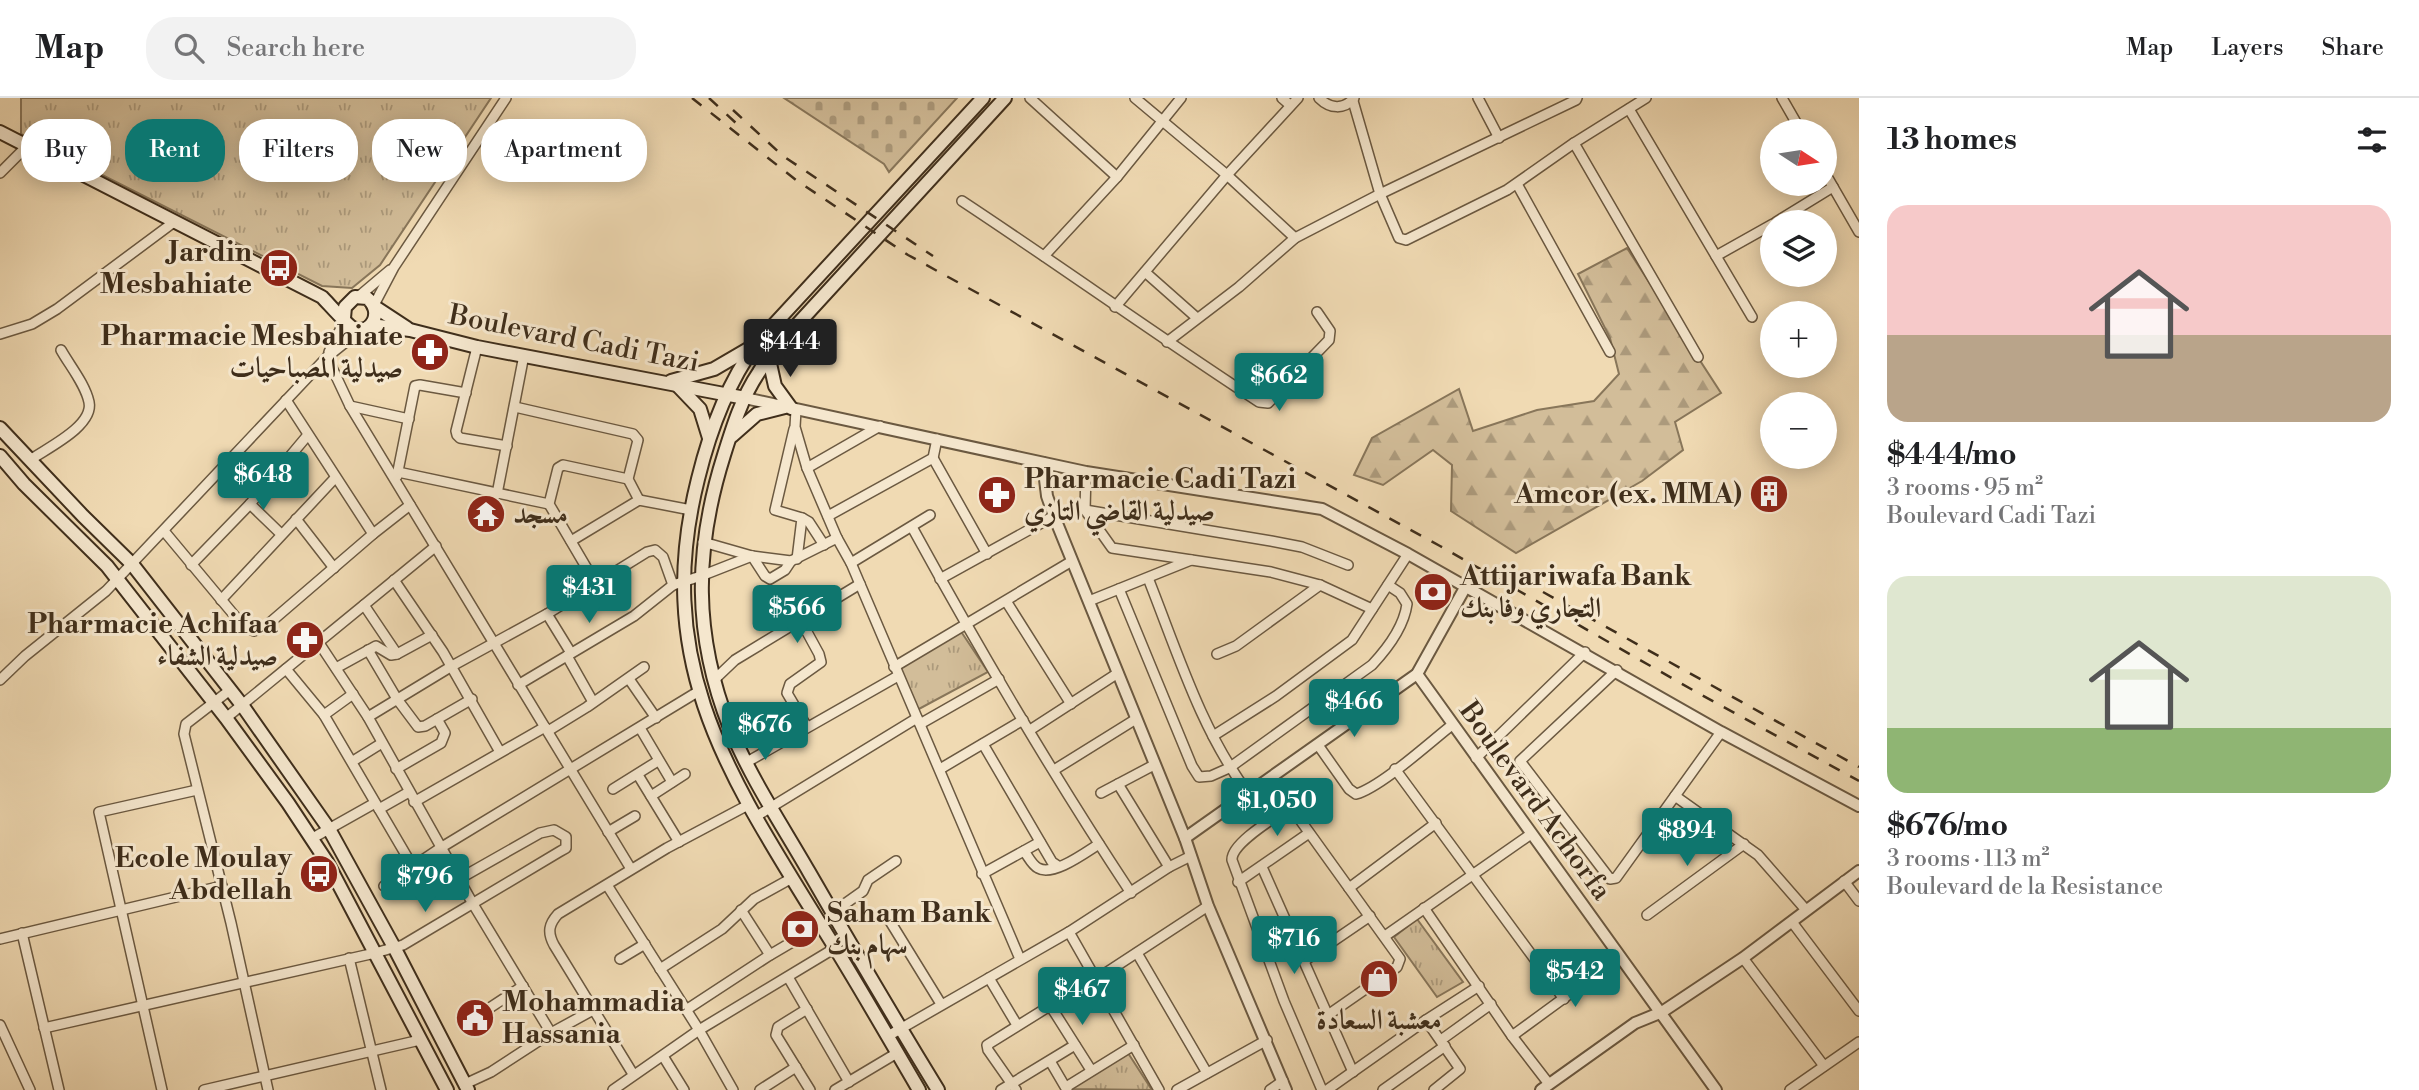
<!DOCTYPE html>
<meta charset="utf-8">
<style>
:root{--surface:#fff;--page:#f2f2f2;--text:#202124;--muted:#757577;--line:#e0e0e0;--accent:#0f766e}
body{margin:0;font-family:"Libre Bodoni",Amiri,serif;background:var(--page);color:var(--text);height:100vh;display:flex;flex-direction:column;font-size:26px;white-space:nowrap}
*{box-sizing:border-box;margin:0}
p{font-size:23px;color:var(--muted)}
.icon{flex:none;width:38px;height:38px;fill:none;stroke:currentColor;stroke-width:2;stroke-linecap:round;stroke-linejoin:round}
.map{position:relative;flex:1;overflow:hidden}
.details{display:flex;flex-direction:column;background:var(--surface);width:560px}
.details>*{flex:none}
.banner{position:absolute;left:21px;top:21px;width:665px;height:63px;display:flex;gap:14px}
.needle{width:46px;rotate:102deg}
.controls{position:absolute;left:1760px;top:21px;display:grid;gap:14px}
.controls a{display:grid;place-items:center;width:77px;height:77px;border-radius:50%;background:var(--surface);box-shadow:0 4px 18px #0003;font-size:35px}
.price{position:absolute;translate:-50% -60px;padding:0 16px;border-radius:7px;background:var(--accent);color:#fff;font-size:23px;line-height:46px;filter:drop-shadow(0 2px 4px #0008)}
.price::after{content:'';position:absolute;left:50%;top:42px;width:21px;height:16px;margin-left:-10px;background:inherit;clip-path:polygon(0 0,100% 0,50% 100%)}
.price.on{background:#222;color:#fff}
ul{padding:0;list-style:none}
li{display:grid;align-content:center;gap:14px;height:371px;padding:0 28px}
li span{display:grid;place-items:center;height:217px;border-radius:21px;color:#555}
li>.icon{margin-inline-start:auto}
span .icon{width:126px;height:126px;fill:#fffc;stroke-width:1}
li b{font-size:30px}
h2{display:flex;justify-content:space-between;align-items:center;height:84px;padding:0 28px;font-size:30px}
.pill{padding:0 24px;border-radius:28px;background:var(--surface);box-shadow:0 4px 18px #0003;font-size:24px;line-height:63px}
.pill.on{background:var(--accent);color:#fff}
header{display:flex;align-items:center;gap:42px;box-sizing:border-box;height:98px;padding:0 35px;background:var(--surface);border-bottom:2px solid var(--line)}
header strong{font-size:33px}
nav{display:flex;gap:38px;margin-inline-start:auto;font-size:24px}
.search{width:490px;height:63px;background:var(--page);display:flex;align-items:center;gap:18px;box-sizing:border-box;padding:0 24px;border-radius:28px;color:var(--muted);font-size:26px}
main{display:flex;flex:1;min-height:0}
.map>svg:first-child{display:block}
.grass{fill:url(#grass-tufts);stroke:#88765a;stroke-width:2}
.forest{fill:url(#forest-firs);stroke:#88765a;stroke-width:2}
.cemetery{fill:url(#cemetery-stones);stroke:#88765a;stroke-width:2}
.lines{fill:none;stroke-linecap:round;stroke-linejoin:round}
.minor-casing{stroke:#6b5941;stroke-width:12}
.tertiary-casing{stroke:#6b5941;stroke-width:14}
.secondary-casing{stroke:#3f2e1b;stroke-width:16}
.minor{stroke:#f5e7ce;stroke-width:9}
.tertiary{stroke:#f5e7ce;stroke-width:10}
.secondary{stroke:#f5e7ce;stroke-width:12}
.rail{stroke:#3f2e1b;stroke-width:2.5;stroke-dasharray:12 12;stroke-linecap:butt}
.labels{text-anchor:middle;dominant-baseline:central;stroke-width:6;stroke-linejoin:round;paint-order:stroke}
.poi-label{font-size:28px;font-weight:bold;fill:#3f2e1b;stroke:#f5e7ce;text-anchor:end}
.street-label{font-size:28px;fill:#3f2e1b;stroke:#f5e7ce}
</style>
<header>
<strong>Map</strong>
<div class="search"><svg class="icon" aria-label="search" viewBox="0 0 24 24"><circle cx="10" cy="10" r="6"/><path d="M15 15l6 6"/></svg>Search here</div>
<nav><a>Map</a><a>Layers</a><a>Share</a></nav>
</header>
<main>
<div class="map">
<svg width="1859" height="992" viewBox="0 0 1859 992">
<defs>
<pattern id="grass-tufts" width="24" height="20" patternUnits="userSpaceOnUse" patternTransform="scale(1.75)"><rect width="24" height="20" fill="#d2bd99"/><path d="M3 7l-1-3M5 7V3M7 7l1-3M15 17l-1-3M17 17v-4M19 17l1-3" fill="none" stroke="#ac9a7c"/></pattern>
<pattern id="forest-firs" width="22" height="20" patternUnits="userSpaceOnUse" patternTransform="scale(1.75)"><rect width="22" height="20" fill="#d2bd99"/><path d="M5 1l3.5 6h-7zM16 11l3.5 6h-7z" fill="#ac9a7c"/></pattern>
<pattern id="cemetery-stones" width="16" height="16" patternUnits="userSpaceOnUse" patternTransform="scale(1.75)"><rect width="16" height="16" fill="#d2bd99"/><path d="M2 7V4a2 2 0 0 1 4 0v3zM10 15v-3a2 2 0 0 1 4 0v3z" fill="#ac9a7c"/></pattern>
</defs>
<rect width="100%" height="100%" fill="#f0dab3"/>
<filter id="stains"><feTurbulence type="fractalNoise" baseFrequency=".00286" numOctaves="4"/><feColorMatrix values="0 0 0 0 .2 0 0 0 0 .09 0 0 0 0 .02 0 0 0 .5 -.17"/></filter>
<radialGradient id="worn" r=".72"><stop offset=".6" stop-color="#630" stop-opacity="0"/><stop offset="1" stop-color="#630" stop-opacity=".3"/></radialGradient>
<g class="grass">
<polygon points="21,0 491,0 380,167 352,190 322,188 21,36"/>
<polygon points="960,532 988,574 917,612 898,567"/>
<polygon points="1417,821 1463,884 1437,899 1394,839"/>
<polygon points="1128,955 1152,992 1071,991"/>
</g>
<polygon class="forest" points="1627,150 1721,295 1675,324 1683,352 1642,383 1516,455 1451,413 1452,367 1433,352 1383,387 1354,377 1372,340 1459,291 1473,333 1537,312 1594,303 1619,276 1610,240 1578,176"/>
<polygon class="cemetery" points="784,0 957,0 889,74 884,66"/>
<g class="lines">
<g class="minor-casing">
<g id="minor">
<polyline points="1030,0 1117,79"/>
<polyline points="1135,0 1227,77 1295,140"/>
<polyline points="1282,0 1290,7"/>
<path d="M 1319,0 C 1330,11 1344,12 1354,0"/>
<polyline points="1478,0 1499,40"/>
<polyline points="1782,0 1801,33"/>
<polyline points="1353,3 1380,96 1399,140 1406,142 1507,92 1574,45 1646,0"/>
<polyline points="1629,11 1752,219"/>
<polyline points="1574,45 1698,259"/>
<polyline points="0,75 27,48"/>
<polyline points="1825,75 1859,134"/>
<polyline points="1517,86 1610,254"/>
<path d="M 962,103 C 1062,169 1159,239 1259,304 L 1268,305 L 1329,242 L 1330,233 L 1317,214"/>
<polyline points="1776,124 1833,89"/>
<polyline points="1044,158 1117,79 1181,0"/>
<polyline points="1716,158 1773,126"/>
<polyline points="1145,174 1197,220"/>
<polyline points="358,199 390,172"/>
<polyline points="374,207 394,169 506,0"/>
<polyline points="1115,209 1227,77 1298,0"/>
<polyline points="0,236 32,226 57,211 174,124"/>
<polyline points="1167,244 1239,189 1295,140 1380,96 1576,2 1577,0"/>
<polyline points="477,249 456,333 457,337 460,340 507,348"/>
<polyline points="329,254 345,222"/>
<polyline points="327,259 350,308 631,771"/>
<polyline points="286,302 373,436"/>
<polyline points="350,308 409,321"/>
<polyline points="515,309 633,336 638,342 628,381 639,402"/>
<polyline points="796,312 795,329 807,370 837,440 851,465 1020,861"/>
<polyline points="794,331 775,412 802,420 797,461"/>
<polyline points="933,360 987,456"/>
<path d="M 30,362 C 47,350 94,328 89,304 C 85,286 70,268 61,252"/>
<polyline points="807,370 880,328"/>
<polyline points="398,374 549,406"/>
<polyline points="1086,374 1085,412 1112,450 1271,474 1320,487 1372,511"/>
<polyline points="397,378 415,288 420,287 466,295"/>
<polyline points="497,396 524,257"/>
<polyline points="250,406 281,436"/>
<polyline points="1085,412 1271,443 1302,449 1348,467"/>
<polyline points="828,418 933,360 937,341"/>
<polyline points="802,420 809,424 824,447"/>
<polyline points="296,421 334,470"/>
<path d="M 912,429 C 980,553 1053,677 1131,795"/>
<polyline points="164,433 244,529 254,533 266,528 373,436 410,407"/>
<polyline points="571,443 639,402 691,412"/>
<polyline points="703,444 752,458 791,463 837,440"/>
<polyline points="752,458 765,478 770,481 785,472 791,463"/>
<polyline points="851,465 930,417"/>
<polyline points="191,467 250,406 307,338"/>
<path d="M 1148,480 C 1177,553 1201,632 1248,695"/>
<polyline points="940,481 1054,418"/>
<polyline points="394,482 443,554 500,654"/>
<polyline points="596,486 549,406 558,370 563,367 628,381"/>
<path d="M 1119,491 L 1192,668 L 1199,679 L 1211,678 L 1229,670 L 1372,567 C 1387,551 1404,528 1407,506 L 1400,495 L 1388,487"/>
<polyline points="221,502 335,380"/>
<polyline points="1006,503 1071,606"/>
<polyline points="1089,503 1191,462"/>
<polyline points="364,507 397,556"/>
<polyline points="547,516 571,555"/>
<polyline points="801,523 819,556 821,564 790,586 787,595 807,629"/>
<polyline points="319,545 368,619 473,806 551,935"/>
<polyline points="368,552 397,601 418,629 425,628 472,601"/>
<polyline points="1217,556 1236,548 1320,487"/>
<polyline points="567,558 593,604"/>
<polyline points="894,569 1072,463"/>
<polyline points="336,570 376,548 391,557 397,556 432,537"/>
<polyline points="286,571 324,617 413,769"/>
<polyline points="1617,572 1520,663 1610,781 1616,780 1721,634"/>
<polyline points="629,581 656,620"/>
<polyline points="0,582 25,558 106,493 327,259 362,231"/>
<polyline points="714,582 735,562 860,486"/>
<polyline points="518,587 634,518 673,487 701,478 752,458"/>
<polyline points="230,592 186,626 184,636 231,825 268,992"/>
<polyline points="324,617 353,596"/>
<polyline points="368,619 452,568 547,516 647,454 655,452 663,459 673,487"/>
<polyline points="226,620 436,448"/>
<polyline points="920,626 999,581"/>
<polyline points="640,630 672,684"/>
<polyline points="1030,632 1118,575"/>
<polyline points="548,633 587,609 644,569"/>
<polyline points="1213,638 1276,598 1352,542 1408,456"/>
<polyline points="983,646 1052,764 1058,768"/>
<path d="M 1318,647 L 1349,691 L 1356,696 C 1381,689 1429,645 1452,627"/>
<polyline points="1476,660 1585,554"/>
<polyline points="353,663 382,645"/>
<polyline points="747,664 898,578"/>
<polyline points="396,671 441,645 445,635 437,621"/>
<polyline points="940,671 1023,622"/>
<polyline points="1395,671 1564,901"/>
<polyline points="1054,672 1136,621"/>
<polyline points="638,677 679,744"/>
<polyline points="1270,680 1400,861 1397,869 1328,917"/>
<polyline points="1118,686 1169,769"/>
<polyline points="613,691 658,663"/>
<polyline points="1101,695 1154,667"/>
<polyline points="651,698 685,676"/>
<polyline points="1675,698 1758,757 1806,812"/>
<polyline points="414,704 545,629"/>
<path d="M 1290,709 C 1276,719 1231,745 1232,762 L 1284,903 L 1322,992"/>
<polyline points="379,711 409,694"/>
<polyline points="755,719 917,620"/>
<polyline points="608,734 635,718"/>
<polyline points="311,741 375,705"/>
<path d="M 1024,753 C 1028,758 1032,767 1038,770 C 1053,779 1086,754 1099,746"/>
<polyline points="1262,769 1353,974"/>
<polyline points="982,776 1040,744"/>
<polyline points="1844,783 1859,803"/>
<polyline points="1238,784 1309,735"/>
<polyline points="607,787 699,932 733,992"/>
<polyline points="384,788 442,749 699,593"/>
<polyline points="1349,790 1436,725"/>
<polyline points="1424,810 1512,938 1549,986"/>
<polyline points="741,812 770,857"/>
<polyline points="832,815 863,793 868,782 896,763"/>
<polyline points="1647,817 1744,746"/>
<polyline points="888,820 941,906"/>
<polyline points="1792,824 1859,913"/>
<polyline points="1069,834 1159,992"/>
<polyline points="22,835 59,992"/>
<polyline points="1385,838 1531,736"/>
<polyline points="0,841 222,788"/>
<polyline points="1137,855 1207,975"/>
<polyline points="349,860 381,992"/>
<polyline points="1743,860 1824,968"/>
<polyline points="620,861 645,846"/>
<polyline points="1304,863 1370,818"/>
<polyline points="660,871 722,831 754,801 792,780"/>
<polyline points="788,879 849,984"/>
<polyline points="989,880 1017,927"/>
<polyline points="1095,882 1208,808"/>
<polyline points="491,909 523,888"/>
<polyline points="807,911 778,929 776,937 810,992"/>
<polyline points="686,912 770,857 821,827"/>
<polyline points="1426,922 1460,971 1434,992"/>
<polyline points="0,927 30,992"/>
<polyline points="44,930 375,855 403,847 559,754 566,750 566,739 554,732 540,735 459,781"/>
<polyline points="888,938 1069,834 1169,769 1191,758"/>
<polyline points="1512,938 1620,859"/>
<polyline points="1441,942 1491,906"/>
<polyline points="663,958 684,992"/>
<polyline points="1050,963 1067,992"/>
<path d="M 633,976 L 554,847 C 547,834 549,826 558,816 L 667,750 L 748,707"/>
<polyline points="465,986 491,974 551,935 593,912"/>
<polyline points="1066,989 1134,947"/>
<polyline points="162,992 99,714 197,692"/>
<polyline points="204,992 420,942"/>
<polyline points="613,992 699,932 835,850"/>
<polyline points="760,992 796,969"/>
<polyline points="835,992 897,955"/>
<polyline points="1001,992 1075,947"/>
<polyline points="1016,992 988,952 987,947 1048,909 1053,912 1091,972"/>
<polyline points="1177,992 1267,942"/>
<polyline points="1270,992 1283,983"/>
<polyline points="1327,992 1426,922 1479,888"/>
<polyline points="1383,992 1445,948"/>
<polyline points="1790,992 1859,944"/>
</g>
</g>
<g class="tertiary-casing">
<g id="tertiary">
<polyline points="745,300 1086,374 1322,411 1408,456 1721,634 1859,708"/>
<polyline points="1043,365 1047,398 1054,418 1185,740 1208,808 1286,992"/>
<polyline points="1417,576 1716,992"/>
<polyline points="1185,740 1417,576 1466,488"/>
<polyline points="1541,992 1635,925 1662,914 1743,860 1859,773"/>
</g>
</g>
<g class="secondary-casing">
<g id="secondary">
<path d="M 0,34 L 322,199 C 328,205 347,227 353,230 C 372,238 384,213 367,200 L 355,199 L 345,209 L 344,220"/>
<polyline points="375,209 407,230"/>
<polyline points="371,227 410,232 477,249 745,300"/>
<polyline points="769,261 775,288 791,310"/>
<polyline points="671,283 714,271 750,250"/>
<polyline points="678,288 700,311 709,340"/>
<polyline points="0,330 83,418 132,466 242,607 329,731 394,849 468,992"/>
<polyline points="732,338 757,316 785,309"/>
<polyline points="0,358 24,386 107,468 226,620 288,705 327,764 447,992"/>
<path d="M 919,992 C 886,936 854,879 819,824 C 727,675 652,564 698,381 C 710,332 727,286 756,246 L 983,0"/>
<path d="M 938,992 C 894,920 851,847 809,774 C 782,727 751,681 730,630 C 693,537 694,452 724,357 C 733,328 742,299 759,274 C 766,262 776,252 784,241 L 1005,0"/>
</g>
</g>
<use href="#minor" class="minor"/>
<use href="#tertiary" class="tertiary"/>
<use href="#secondary" class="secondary"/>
<g class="rail">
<polyline points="692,0 796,82 908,157 1440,448 1698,595 1859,683"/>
<polyline points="709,0 737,26"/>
<polyline points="733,12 783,58 933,158"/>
<polyline points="1543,494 1859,669"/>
</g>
</g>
<defs>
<g id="bus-disc" transform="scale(2.0125)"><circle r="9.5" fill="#8f2418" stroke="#f5e7ce"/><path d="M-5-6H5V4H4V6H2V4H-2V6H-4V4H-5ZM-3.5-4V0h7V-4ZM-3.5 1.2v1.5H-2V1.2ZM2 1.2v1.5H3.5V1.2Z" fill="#fff"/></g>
<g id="pharmacy-disc" transform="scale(2.0125)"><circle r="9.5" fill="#8f2418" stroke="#f5e7ce"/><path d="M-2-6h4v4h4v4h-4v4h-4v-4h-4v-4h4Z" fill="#fff"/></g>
<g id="building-disc" transform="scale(2.0125)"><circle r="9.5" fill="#8f2418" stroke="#f5e7ce"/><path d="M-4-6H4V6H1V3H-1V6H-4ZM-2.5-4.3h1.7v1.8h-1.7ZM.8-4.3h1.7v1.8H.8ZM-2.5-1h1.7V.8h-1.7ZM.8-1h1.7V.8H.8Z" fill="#fff"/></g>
<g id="temple-disc" transform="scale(2.0125)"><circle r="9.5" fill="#8f2418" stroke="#f5e7ce"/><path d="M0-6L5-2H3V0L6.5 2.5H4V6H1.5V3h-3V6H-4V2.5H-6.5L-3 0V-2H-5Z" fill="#fff"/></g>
<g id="bank-disc" transform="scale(2.0125)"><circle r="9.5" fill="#8f2418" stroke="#f5e7ce"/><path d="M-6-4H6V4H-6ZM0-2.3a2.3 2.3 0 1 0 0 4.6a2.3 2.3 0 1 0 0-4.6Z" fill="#fff"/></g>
<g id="shop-disc" transform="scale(2.0125)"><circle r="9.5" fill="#8f2418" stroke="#f5e7ce"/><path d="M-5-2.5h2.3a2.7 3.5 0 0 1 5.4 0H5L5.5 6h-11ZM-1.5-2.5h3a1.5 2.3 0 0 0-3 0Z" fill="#fff"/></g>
<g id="civic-disc" transform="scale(2.0125)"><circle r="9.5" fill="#8f2418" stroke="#f5e7ce"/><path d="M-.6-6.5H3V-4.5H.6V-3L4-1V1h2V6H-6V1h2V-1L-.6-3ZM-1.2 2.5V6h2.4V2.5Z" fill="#fff"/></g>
</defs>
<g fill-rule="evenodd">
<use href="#bus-disc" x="279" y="170"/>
<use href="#pharmacy-disc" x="430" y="254"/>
<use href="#building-disc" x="1769" y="396"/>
<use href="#pharmacy-disc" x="997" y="397"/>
<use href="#temple-disc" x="486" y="416"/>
<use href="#bank-disc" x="1433" y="494"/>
<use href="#pharmacy-disc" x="305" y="542"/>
<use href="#bus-disc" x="319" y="776"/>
<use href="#bank-disc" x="800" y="831"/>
<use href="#shop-disc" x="1379" y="881"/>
<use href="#civic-disc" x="475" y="920"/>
</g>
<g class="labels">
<g class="poi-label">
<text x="252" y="154">Jardin<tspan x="252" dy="32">Mesbahiate</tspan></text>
<text x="403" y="238">Pharmacie Mesbahiate<tspan x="403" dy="32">صيدلية المصباحيات</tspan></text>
<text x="1024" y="381" text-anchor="start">Pharmacie Cadi Tazi<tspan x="1024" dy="32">صيدلية القاضي التازي</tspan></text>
<text x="1742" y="396">Amcor (ex. MMA)</text>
<text x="513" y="416" text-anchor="start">مسجد</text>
<text x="1460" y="478" text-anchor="start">Attijariwafa Bank<tspan x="1460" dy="32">التجاري وفا بنك</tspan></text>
<text x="278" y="526">Pharmacie Achifaa<tspan x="278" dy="32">صيدلية الشفاء</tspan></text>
<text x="292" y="760">Ecole Moulay<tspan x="292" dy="32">Abdellah</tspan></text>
<text x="827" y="815" text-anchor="start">Saham Bank<tspan x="827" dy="32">سهام بنك</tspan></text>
<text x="502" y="904" text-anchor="start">Mohammadia<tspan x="502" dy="32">Hassania</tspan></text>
<text x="1379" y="922" text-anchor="middle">معشبة السعادة</text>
</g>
<g class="street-label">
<text transform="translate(574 241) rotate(11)">Boulevard Cadi Tazi</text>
<text transform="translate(1535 703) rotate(54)">Boulevard Achorfa</text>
</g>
</g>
<rect width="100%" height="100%" filter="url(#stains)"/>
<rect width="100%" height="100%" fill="url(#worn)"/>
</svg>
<div class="controls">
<a><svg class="needle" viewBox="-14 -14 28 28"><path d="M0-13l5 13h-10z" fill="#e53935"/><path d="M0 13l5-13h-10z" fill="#757577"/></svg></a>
<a><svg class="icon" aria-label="layers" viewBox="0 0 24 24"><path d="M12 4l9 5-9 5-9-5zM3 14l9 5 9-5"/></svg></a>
<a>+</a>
<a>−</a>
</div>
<b class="price on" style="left:790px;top:281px">$444</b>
<b class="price" style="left:1279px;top:315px">$662</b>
<b class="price" style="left:263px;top:414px">$648</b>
<b class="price" style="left:589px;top:527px">$431</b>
<b class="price" style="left:797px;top:547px">$566</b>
<b class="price" style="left:1354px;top:641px">$466</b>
<b class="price" style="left:765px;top:664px">$676</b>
<b class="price" style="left:1277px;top:740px">$1,050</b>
<b class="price" style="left:1687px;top:770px">$894</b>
<b class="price" style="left:425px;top:816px">$796</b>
<b class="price" style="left:1294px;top:878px">$716</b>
<b class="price" style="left:1575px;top:911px">$542</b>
<b class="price" style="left:1082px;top:929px">$467</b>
<div class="banner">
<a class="pill">Buy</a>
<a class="pill on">Rent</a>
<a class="pill">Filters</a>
<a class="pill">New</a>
<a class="pill">Apartment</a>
</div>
</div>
<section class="details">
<h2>13 homes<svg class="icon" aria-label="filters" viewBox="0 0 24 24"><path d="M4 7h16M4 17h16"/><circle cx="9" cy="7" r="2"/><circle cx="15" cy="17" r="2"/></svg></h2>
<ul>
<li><span style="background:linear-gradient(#f6c9c9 60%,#b9a48a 0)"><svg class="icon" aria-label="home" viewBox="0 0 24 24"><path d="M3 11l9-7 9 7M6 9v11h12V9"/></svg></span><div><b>$444/mo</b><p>3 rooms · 95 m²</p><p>Boulevard Cadi Tazi</p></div></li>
<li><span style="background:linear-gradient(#dfe7d0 70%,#8fb573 0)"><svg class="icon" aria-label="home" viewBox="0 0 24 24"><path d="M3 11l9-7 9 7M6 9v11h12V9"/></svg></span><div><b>$676/mo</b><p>3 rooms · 113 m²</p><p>Boulevard de la Resistance</p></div></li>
</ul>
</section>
</main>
